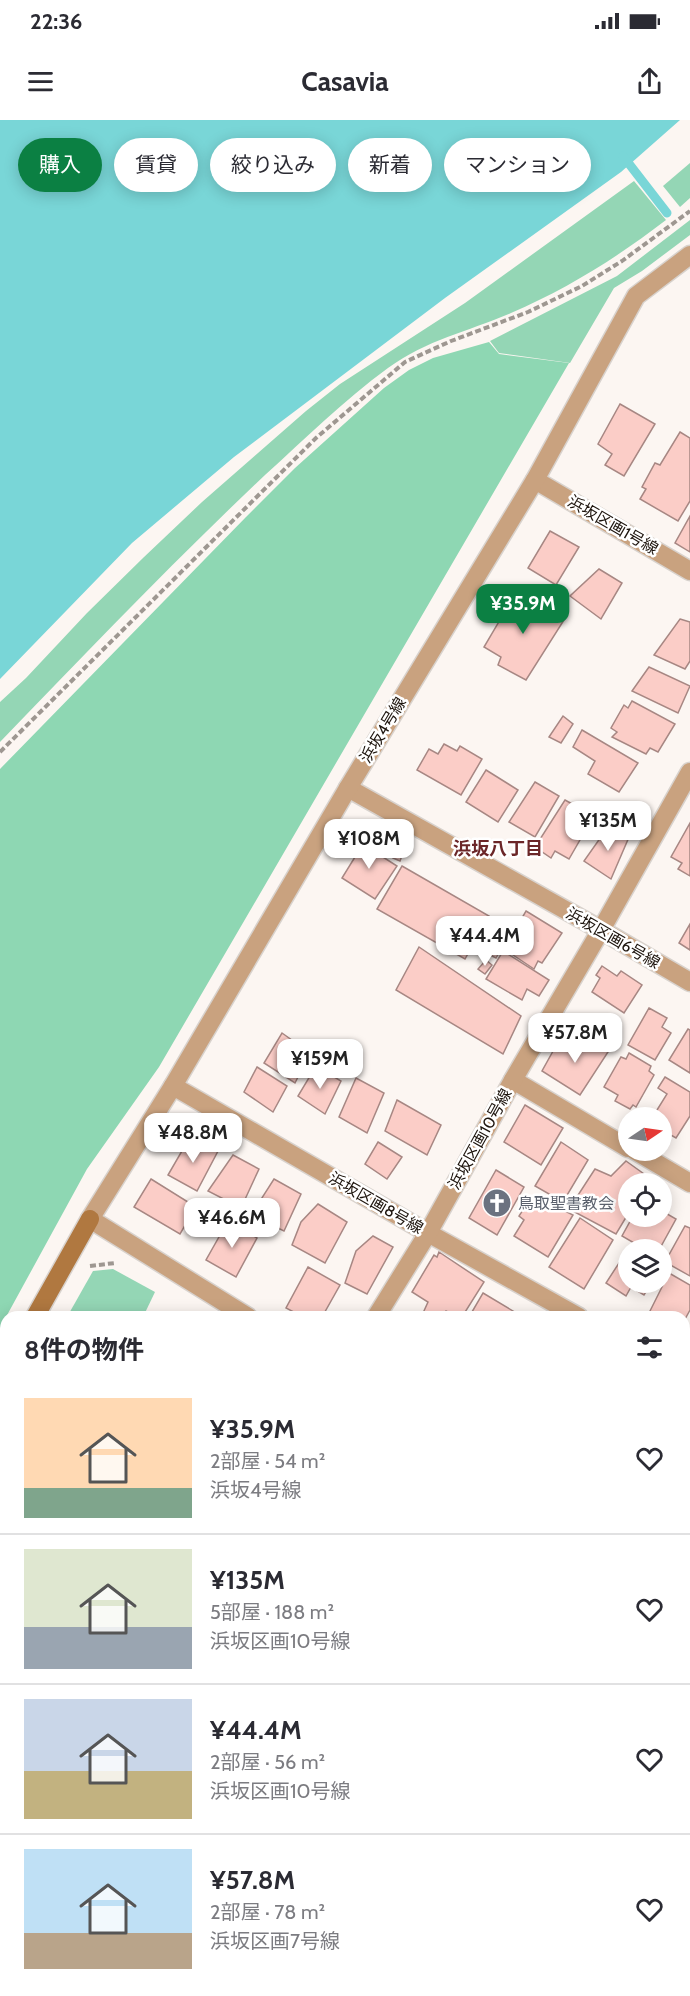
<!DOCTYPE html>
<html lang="ja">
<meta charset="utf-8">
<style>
:root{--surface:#fff;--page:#f7f7f7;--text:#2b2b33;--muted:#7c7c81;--line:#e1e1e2;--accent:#0b8043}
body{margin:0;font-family:Cabin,"Noto Sans JP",sans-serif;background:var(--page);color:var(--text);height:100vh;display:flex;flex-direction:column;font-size:22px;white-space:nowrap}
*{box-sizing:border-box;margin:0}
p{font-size:20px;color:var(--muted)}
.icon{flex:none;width:33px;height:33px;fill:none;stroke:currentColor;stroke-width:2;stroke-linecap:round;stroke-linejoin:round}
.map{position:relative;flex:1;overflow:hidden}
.side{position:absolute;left:0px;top:1191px;width:690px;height:686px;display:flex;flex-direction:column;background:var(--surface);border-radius:18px 18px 0 0;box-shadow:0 3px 15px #0003}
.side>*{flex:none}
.banner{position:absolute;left:18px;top:18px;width:654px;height:54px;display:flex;gap:12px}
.needle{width:39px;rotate:77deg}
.fabs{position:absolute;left:618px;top:987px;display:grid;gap:12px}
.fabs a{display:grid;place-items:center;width:54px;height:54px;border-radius:50%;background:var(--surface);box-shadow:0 3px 15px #0003;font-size:30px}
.price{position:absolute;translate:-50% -51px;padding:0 14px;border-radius:12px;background:#fff;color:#222;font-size:20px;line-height:39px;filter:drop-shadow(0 2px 3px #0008)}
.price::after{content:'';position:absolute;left:50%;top:36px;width:18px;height:14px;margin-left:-9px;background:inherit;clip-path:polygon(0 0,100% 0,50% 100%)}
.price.on{background:var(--accent);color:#fff}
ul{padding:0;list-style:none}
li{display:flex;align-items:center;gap:18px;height:150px;padding:0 24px}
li+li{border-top:2px solid var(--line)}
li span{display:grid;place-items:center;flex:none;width:168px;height:120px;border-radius:0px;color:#555}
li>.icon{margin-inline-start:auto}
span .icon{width:72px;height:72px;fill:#fffc;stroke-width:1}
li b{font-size:26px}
h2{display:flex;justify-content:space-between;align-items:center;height:72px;padding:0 24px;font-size:26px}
.tag{padding:0 21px;border-radius:27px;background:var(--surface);box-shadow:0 3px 15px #0003;font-size:21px;line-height:54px}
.tag.on{background:var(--accent);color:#fff}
.status{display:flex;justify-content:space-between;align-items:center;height:42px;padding:0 30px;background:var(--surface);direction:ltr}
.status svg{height:16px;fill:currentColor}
header{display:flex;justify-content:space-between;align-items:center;height:78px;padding:0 24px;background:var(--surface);font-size:27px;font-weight:700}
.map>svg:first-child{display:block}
.green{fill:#94d6b5}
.forest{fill:#8ed7b3}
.water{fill:#79d6d7}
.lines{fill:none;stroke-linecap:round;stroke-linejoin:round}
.stream{stroke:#79d6d7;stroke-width:9}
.building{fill:#fbcdc7;stroke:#a78783;stroke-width:1.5}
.street-casing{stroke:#d8d2cd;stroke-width:21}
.secondary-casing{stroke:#d8d2cd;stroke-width:21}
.path{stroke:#9e9791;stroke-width:4;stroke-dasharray:6 3;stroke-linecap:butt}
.street{stroke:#c9a27f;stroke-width:18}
.secondary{stroke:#b07840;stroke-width:18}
.labels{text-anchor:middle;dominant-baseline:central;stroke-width:5;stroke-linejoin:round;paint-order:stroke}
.street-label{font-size:16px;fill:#1d140d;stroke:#fff}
.worship-label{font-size:16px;fill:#5b616d;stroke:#fff;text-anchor:start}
.neighbourhood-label{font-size:18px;font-weight:bold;fill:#6b2628;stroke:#fff}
</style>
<div class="status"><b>22:36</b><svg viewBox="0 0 49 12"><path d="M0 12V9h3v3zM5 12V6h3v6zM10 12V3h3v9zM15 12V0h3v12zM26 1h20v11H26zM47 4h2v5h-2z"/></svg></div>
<header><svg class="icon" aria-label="menu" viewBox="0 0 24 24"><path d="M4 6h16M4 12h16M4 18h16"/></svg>Casavia<svg class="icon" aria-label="share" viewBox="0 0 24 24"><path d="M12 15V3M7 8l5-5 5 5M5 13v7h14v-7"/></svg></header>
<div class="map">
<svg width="690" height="1876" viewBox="0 0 690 1876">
<rect width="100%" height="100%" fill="#fcf6f2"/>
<g class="green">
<polygon points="690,43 690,78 680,87 663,66"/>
<path d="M 634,61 L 666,100 C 618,137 567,169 511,193 C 467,212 428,219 388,248 C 344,280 305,319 265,355 C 174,441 87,532 0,622 L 0,582 L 26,558 L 87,493 L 143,438 L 202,382 L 306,291 L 340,264 L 465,183 Z"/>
<polygon points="690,100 690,115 642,151 614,168 570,243 499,233 490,221 617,156"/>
<polygon points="113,1149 155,1172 143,1197 67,1197 93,1151"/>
</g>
<g class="forest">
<polygon points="489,222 499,234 569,243 159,947 87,1049 0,1208 0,649 246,397 295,348 384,268 409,250 433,238"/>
<polygon points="6,1326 6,1870 40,1871 0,1876 0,1336"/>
<polygon points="684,1642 686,1644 690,1642 690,1876 175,1876 168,1871 684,1870"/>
</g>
<polygon class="water" points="0,0 680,0 621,52 445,178 234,337 132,423 0,559"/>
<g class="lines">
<polyline class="stream" points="623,36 667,93"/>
</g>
<g class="building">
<polygon points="620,284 655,304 624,356 605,345 612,334 598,324"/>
<polygon points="680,312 690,318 690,381 678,401 640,379 646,369 642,367 655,343 660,345"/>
<polygon points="690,396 690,432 675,423"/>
<polygon points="550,411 579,427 556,465 528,448"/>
<polygon points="599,449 622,463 601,499 570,476"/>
<polygon points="517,471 564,500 526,560 498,545 501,537 484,527"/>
<polygon points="680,499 690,502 690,541 685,549 654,535"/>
<polygon points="649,547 690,566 678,593 632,571"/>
<polygon points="632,581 675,604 658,632 650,628 646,634 612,617 617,612 611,608 624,585 628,588"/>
<polygon points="563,596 573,604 561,623 549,617"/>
<polygon points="582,610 638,643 619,672 588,654 595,641 573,627"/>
<polygon points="444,624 457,631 460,626 482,639 461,675 417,650 429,629 438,634"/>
<polygon points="486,650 518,670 498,702 466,682"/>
<polygon points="535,662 559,676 535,717 509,702"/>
<polygon points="565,680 601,700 590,717 584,713 569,739 555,731 551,738 535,727"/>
<polygon points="690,703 690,756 678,749 682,743 671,737"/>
<polygon points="608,707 629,717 611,759 584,741"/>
<polygon points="358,721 397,746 375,779 342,758 355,737 349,734"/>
<polygon points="397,727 404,730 400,741 393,738"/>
<polygon points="402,746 489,796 465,839 377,789"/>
<polygon points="526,791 562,813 542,843 538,841 534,849 504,829"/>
<polygon points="690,804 690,830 679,823"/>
<polygon points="491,824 501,829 496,838 486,833"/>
<polygon points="419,827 521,896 503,934 396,870"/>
<polygon points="503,831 549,860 539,876 527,869 522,880 486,859"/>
<polygon points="486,840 492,845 485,854 478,849"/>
<polygon points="602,846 617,856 621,851 642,865 624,893 592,872 600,858 596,855"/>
<polygon points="649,888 667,898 662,907 671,913 655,940 628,925"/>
<polygon points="688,909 690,910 690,953 669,940"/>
<polygon points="282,913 310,933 295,963 264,943"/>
<polygon points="582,916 608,932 580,975 542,951 557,924 573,932"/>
<polygon points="629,933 651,946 649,951 654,955 636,987 633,985 630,989 615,981 618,975 604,967 621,937 626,939"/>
<polygon points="316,946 341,961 325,994 298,976"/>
<polygon points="257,947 287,966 273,992 244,972"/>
<polygon points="665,957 690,972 690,996 676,1018 662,1010 662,998 652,998 667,974 658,968"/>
<polygon points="356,958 384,973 367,1013 339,997"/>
<polygon points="397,980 441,1005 427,1035 385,1011"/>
<polygon points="525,985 563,1008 541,1045 504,1022"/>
<polygon points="190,1017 218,1031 197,1071 168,1055"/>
<polygon points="378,1022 402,1037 387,1059 365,1044"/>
<polygon points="561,1022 588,1040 563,1082 535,1066"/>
<polygon points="233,1035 259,1049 241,1088 208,1071"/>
<polygon points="626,1041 651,1059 648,1064 628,1064 628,1094 616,1114 569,1089 595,1049 611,1056"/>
<polygon points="496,1050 524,1067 497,1115 469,1098"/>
<polygon points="151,1059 196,1087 180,1114 134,1087"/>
<polygon points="274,1059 301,1074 284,1111 251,1095"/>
<polygon points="537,1077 573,1095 548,1137 514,1116 524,1100 519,1096 526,1085 531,1087"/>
<polygon points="318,1084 347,1102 325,1143 292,1125 301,1102"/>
<polygon points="662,1091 676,1099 659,1130 646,1130 622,1116 633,1096 662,1096"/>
<polygon points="580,1098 613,1120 584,1169 549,1147"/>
<polygon points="228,1101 257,1118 236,1157 206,1140"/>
<polygon points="685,1106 690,1108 690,1156 665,1142"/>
<polygon points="373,1116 393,1127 367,1174 345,1163 356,1131"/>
<polygon points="439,1132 484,1162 462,1197 458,1197 446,1191 442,1197 432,1197 423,1193 428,1182 412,1172 434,1135 437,1137"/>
<polygon points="628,1140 628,1162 652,1162 644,1175 631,1167 626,1176 606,1163 619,1143 625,1147"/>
<polygon points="308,1147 340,1165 322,1197 303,1197 286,1188"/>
<polygon points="669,1153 690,1165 690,1190 684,1201 684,1197 650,1197 648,1195"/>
<polygon points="483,1173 523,1197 469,1197"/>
<polygon points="684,1358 690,1362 690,1395 684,1404"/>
<polygon points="684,1497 690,1500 690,1531 684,1527"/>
</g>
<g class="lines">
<g class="street-casing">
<g id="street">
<polyline points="535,360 690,451"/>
<polyline points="348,668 601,810 690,862"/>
<polyline points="513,960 628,1028"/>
<polyline points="173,966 428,1113 579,1197"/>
<polyline points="634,1030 690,1063"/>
<polyline points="248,1197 90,1099 173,966 348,668 535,360 636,176 690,135"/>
<polyline points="376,1197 428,1113 513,960 601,810 690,652"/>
<polyline points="684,1255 690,1259"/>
<polyline points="684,1455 690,1458"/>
</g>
</g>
<g class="secondary-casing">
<g id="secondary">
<polyline points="35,1197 90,1099"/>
<polyline points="0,1258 6,1247"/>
</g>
</g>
<g class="path">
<polyline points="0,632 316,318 405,242 451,221 528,192 582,166 622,141 690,91"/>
<polyline points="90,1146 115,1143"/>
<polyline points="0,1303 6,1292"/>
</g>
<use href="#street" class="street"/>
<use href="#secondary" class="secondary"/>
</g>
<defs>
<g id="church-disc" transform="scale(1.5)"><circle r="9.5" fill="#6b7280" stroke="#fff"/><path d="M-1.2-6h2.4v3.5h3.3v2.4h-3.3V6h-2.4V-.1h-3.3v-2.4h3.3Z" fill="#fff"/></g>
</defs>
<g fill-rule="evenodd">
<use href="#church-disc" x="497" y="1083"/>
</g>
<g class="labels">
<g class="street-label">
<text transform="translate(613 405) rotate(30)">浜坂区画1号線</text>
<text transform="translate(383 610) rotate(-59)">浜坂4号線</text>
<text transform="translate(613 818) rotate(30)">浜坂区画6号線</text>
<text transform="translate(480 1019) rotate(-61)">浜坂区画10号線</text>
<text transform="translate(376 1083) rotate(30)">浜坂区画8号線</text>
</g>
<g class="worship-label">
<text x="518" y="1083">鳥取聖書教会</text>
</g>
<g class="neighbourhood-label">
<text x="498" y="729">浜坂八丁目</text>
</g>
</g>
</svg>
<div class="fabs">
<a><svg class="needle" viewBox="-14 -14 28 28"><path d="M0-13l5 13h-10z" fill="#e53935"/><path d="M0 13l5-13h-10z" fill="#7c7c81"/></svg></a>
<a><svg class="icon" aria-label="locate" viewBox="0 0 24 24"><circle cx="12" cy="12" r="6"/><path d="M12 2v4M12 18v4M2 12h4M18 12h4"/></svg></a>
<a><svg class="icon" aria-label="layers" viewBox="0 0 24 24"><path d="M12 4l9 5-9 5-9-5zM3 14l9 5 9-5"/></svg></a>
</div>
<b class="price on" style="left:523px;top:515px">¥35.9M</b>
<b class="price" style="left:608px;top:732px">¥135M</b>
<b class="price" style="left:369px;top:750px">¥108M</b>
<b class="price" style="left:485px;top:847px">¥44.4M</b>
<b class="price" style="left:575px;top:944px">¥57.8M</b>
<b class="price" style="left:320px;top:970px">¥159M</b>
<b class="price" style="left:193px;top:1044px">¥48.8M</b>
<b class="price" style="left:232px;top:1129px">¥46.6M</b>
<div class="banner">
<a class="tag on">購入</a>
<a class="tag">賃貸</a>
<a class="tag">絞り込み</a>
<a class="tag">新着</a>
<a class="tag">マンション</a>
</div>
<section class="side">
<h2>8件の物件<svg class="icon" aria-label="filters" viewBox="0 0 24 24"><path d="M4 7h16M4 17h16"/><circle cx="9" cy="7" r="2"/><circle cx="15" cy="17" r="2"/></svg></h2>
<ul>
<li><span style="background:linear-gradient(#ffd9b3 75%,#7fa58c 0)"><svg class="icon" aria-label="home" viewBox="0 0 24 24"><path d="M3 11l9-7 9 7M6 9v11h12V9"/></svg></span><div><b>¥35.9M</b><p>2部屋 · 54 m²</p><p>浜坂4号線</p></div><svg class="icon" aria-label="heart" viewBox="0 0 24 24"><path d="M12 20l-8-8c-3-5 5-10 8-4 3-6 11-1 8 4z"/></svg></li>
<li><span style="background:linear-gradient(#dfe7d0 65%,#9aa5b1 0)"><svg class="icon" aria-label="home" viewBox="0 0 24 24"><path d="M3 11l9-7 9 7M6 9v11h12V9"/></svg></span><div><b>¥135M</b><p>5部屋 · 188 m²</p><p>浜坂区画10号線</p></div><svg class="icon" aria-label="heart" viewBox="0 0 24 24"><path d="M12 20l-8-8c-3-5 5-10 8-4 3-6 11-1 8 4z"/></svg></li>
<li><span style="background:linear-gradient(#c9d6e8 60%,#c2b280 0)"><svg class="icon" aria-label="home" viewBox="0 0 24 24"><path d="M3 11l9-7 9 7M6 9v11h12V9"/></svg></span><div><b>¥44.4M</b><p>2部屋 · 56 m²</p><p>浜坂区画10号線</p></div><svg class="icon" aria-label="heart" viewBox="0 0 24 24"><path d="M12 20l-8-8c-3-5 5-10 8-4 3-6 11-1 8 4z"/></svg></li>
<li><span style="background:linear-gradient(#bfe0f5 70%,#b9a48a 0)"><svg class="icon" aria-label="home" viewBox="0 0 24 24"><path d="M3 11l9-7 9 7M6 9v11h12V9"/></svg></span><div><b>¥57.8M</b><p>2部屋 · 78 m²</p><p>浜坂区画7号線</p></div><svg class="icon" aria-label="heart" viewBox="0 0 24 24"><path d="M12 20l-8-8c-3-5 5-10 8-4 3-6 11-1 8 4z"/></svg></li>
</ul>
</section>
</div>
